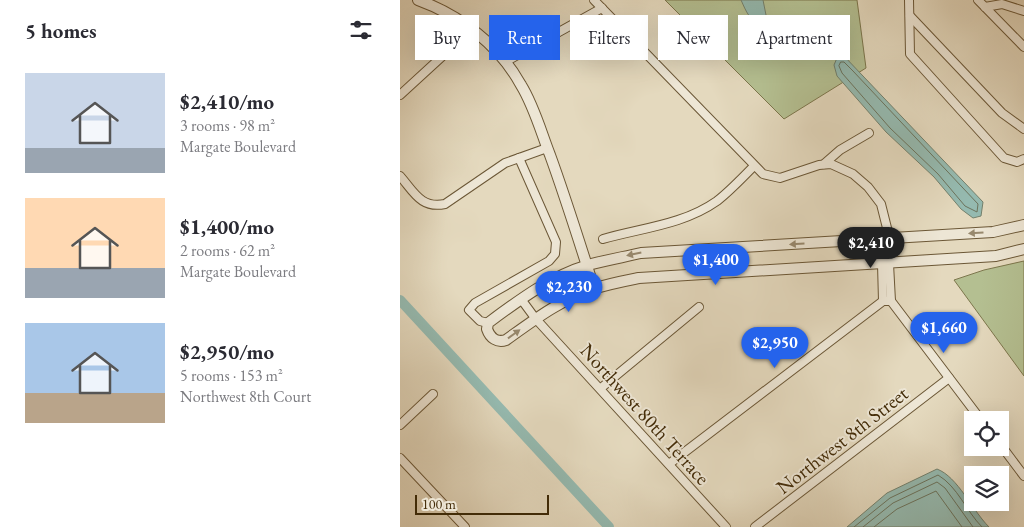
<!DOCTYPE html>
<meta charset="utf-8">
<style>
:root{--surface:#fff;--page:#f2f2f3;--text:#2b2b33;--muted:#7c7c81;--accent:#2563eb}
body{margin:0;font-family:"EB Garamond",serif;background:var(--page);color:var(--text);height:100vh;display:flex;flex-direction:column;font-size:19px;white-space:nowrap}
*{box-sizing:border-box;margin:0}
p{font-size:16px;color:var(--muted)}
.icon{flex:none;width:28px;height:28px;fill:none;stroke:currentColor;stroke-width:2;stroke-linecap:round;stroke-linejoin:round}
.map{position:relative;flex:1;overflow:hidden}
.side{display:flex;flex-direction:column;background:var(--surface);width:400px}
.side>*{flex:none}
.guide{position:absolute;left:15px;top:15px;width:475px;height:45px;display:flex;gap:10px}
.tools{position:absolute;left:564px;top:411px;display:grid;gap:10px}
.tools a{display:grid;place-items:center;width:45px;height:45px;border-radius:0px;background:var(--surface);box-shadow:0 5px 20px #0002;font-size:25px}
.scale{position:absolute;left:15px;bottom:12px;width:134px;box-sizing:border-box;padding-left:5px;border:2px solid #432c08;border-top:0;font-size:14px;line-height:18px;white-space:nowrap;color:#432c08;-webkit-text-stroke:4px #ede6d5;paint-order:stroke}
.price{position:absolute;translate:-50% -42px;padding:0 11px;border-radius:18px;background:var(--accent);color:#fff;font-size:16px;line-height:32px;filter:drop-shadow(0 1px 2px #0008)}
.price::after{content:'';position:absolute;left:50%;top:30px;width:15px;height:11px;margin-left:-8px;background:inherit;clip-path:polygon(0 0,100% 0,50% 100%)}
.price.current{background:#222;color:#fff}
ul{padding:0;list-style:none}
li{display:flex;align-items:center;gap:15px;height:125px;padding:0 25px}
li span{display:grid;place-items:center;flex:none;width:140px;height:100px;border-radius:0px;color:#555}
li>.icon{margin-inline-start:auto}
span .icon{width:60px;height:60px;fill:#fffc;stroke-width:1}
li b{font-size:21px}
h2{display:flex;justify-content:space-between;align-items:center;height:60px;padding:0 25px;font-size:21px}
.tag{padding:0 18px;border-radius:0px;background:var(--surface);box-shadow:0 5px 20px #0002;font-size:18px;line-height:45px}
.tag.current{background:var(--accent);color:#fff}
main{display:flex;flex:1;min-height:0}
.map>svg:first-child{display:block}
.green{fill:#b4bf91;stroke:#7c764c}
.water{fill:#95bab0;stroke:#74816d}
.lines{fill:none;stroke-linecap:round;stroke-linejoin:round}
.shore{stroke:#6c735c;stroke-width:1}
.canal{stroke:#95bab0;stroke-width:10}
.minor-casing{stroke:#6b5736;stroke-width:10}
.tertiary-casing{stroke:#6b5736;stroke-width:12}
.minor{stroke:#ede6d5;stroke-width:8}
.tertiary{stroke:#ede6d5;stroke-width:10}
.oneway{fill:#98896e}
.labels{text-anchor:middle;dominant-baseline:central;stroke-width:4;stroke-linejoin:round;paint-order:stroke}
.street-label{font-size:20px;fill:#432c08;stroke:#ede6d5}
</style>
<main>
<section class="side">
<h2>5 homes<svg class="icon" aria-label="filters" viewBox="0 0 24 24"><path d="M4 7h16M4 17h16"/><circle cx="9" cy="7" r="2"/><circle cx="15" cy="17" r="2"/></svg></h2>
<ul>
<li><span style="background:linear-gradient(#c9d6e8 75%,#9aa5b1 0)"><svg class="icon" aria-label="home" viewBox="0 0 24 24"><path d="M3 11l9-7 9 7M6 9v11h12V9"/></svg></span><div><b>$2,410/mo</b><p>3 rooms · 98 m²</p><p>Margate Boulevard</p></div></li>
<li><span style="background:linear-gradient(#ffd9b3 70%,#9aa5b1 0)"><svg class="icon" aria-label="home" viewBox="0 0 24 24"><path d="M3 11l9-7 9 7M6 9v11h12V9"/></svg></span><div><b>$1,400/mo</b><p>2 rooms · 62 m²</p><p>Margate Boulevard</p></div></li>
<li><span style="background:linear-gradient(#a9c7e8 70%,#b9a48a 0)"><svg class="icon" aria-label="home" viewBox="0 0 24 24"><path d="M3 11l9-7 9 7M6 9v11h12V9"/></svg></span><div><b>$2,950/mo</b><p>5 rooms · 153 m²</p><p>Northwest 8th Court</p></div></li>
</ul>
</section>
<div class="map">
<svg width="624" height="527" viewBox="0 0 624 527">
<rect width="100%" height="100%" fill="#e4d9be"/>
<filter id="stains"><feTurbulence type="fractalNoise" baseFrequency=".004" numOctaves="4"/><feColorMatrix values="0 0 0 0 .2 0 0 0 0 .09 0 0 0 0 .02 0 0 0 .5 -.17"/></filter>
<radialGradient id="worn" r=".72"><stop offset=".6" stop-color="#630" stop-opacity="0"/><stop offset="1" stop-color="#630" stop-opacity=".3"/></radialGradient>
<g class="green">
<polygon points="265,0 457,0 466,68 384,119"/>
<polygon points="624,261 624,376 554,280 584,270"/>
</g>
<g class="water">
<path d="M 341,0 L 363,0 L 367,20 L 362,25 C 350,22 346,11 341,0 Z"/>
<polygon points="443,55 583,202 581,216 573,218 561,209 534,177 486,132 437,76 434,65 437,58"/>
<path d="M 537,469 C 558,477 572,510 589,527 L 447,527 L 487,493 Z"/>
</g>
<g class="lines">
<g class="shore">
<polygon points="441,62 444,62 453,71 578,204 577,212 565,206 538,174 490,128 442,73 439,66"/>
<path d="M 454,527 L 490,498 L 538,475 C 558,487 566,511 582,527"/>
<polyline points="463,527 493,503 537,482 545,488 573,527"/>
<polyline points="474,527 497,509 536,491 562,527"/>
</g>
<polyline class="canal" points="0,300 209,527"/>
<g class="minor-casing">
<g id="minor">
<polyline points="194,0 363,174 380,178 419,165 431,164 453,174 468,187 481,204 488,232 482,264 483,301"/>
<polyline points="509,0 510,54 604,158 617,162 624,159"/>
<polyline points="578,0 624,47"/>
<polyline points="585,7 602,4 624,11"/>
<polyline points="510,16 602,113 624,129"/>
<polyline points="105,62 202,8"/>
<polyline points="0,95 72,29"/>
<polyline points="424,164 440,150 469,133"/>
<path d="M 0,176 C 14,192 21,209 45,204 L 105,163 L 147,148"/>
<path d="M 203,239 C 241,228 283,225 317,201 C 330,191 342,178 354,166"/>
<polyline points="488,245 491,301 581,420"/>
<polyline points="121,299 135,318 326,527"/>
<polyline points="88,323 80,321 69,310 75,303 149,261 155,254 156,242 119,158"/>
<polyline points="201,388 299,307"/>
<polyline points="0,425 33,394"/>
<polyline points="600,444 624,476"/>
<polyline points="0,458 65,527"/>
<polyline points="269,464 483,301 491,301"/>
<polyline points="355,527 549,378"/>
</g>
</g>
<g class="tertiary-casing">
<g id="tertiary">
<path d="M 18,0 C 60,15 99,45 121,85 C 134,106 141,132 150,155 C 166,199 180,244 194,288"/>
<path d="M 624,225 L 593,232 L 241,253 C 224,257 206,260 188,265 C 151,276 119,300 88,323 L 87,329 C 90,338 97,343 106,340 C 134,320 160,300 193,289 C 208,284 224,281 239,278 L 596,256 L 624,249"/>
</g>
</g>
<use href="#minor" class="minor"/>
<use href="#tertiary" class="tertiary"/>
</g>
<defs><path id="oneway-solid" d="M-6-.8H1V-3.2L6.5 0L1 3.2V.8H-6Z" transform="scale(1.25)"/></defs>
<g class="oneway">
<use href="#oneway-solid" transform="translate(576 233) rotate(176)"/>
<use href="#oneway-solid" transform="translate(397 244) rotate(177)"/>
<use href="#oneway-solid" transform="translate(234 254) rotate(168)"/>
<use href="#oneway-solid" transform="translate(114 334) rotate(-36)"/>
</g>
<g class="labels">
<g class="street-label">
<text transform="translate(245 414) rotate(48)">Northwest 80th Terrace</text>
<text transform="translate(442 440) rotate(-38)">Northwest 8th Street</text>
</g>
</g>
<rect width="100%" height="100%" filter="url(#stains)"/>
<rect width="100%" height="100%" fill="url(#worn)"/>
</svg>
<div class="tools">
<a><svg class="icon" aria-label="locate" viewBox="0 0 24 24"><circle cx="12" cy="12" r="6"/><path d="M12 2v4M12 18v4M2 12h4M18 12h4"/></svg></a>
<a><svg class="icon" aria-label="layers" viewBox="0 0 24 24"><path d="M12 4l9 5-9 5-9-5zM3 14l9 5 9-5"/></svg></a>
</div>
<div class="scale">100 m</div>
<b class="price current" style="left:471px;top:269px">$2,410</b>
<b class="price" style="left:316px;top:286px">$1,400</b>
<b class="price" style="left:169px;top:313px">$2,230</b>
<b class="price" style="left:544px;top:354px">$1,660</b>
<b class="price" style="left:375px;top:369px">$2,950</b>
<div class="guide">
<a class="tag">Buy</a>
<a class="tag current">Rent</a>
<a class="tag">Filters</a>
<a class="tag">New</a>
<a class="tag">Apartment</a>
</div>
</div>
</main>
